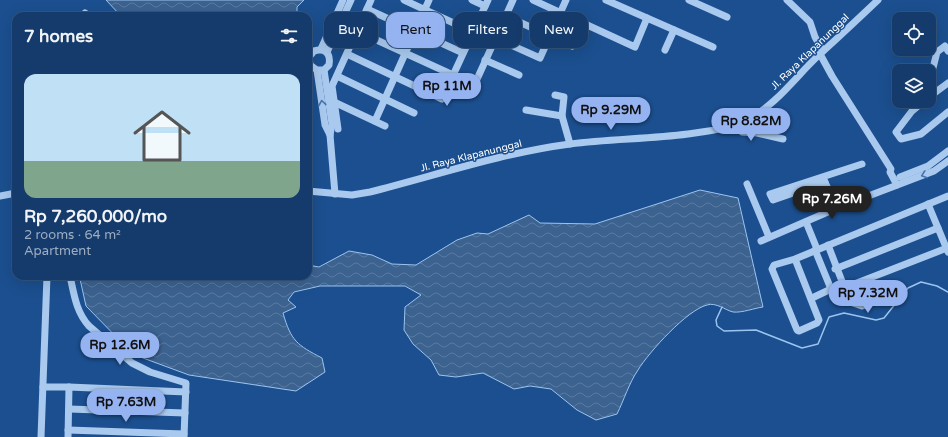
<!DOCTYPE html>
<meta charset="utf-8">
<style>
:root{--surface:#143b6b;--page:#1d4271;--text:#f1f3f6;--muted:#9dadc1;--line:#33557e;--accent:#95b2f1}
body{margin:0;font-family:"Varela Round",sans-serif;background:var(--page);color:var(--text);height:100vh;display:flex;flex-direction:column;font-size:15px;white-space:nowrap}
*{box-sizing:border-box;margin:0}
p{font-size:13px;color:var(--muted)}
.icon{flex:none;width:22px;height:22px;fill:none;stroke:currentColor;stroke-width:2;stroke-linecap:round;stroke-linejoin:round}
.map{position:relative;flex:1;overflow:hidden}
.details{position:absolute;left:12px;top:12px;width:300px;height:268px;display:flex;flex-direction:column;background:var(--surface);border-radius:12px;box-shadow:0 4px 16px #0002,0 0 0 1px var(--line)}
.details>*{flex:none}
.guide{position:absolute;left:324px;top:12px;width:380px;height:36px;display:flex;gap:8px}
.controls{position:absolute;left:892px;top:12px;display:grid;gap:8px}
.controls a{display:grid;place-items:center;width:44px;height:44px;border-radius:8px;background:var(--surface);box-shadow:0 4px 16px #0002,0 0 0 1px var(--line);font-size:20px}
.price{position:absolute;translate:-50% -34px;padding:0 9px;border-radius:14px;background:var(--accent);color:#111;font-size:13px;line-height:26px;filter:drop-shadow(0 1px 2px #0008)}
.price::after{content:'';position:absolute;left:50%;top:24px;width:12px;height:9px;margin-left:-6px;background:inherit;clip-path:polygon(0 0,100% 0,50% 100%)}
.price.active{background:#222;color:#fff}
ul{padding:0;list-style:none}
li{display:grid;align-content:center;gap:8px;height:212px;padding:0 12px}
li+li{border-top:1px solid var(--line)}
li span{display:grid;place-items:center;height:124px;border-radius:12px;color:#555}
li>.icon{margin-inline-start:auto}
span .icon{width:72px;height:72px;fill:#fffc;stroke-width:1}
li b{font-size:17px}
h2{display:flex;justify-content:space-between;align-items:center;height:48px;padding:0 12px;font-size:17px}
.chip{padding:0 14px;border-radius:12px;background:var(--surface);box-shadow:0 4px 16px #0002,0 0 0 1px var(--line);font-size:14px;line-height:36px}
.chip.active{background:var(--accent);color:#111}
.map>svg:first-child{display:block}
.water{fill:url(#water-waves);stroke:#9cc4f0}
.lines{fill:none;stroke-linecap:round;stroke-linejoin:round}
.stream{stroke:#9cc4f0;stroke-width:1.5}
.minor{stroke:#a9c9ee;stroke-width:7}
.oneway{stroke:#4674ac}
.labels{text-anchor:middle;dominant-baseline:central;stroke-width:3;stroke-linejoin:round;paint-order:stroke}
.street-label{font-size:10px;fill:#fff;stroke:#1b4f8f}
</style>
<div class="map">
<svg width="948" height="437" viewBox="0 0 948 437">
<defs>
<pattern id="water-waves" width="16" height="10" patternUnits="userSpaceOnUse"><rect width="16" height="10" fill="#3c6290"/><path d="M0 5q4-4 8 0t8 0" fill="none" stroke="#597aa1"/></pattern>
</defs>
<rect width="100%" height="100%" fill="#1b4f8f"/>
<g class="water">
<polygon points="106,0 304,0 297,7 297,16 121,16"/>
<path d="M 700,190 L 738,198 L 763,307 C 755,308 742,313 733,312 C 725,310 716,302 707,305 C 687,310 649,352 638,370 C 629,383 624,400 617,414 L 596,420 L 577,410 L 551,389 L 530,386 L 514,389 L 483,373 L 456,377 L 439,375 L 431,360 L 413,344 L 404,330 L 405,307 L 421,295 L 405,286 L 320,286 L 294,292 L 288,300 L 296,307 L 283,313 C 291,341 297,345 322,358 L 325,372 L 296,391 L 189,375 L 143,358 L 131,352 L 86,306 L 80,279 L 80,276 L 308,276 L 308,265 L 319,267 L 349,251 L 372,255 L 392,264 L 416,265 L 457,240 L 477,233 L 488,234 L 529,215 L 540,223 L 595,224 Z"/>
</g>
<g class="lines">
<polyline class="stream" points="722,307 716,320 717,326 724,331 756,330 802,348 818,344 829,317 844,313 876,320 884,318 908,288 921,282 937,286 948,292"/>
<g class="minor">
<polyline points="404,0 473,32"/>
<polyline points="472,0 485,6"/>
<polyline points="533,0 635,47 647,18"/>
<polyline points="606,0 713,47"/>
<polyline points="689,0 727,17"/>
<polyline points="787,0 810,22 815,37 823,51"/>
<polyline points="367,9 463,53"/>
<polyline points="83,16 85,13"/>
<polyline points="506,16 572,46"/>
<polyline points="357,31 453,75"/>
<polyline points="495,38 540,58 566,0"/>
<polyline points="321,49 343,0"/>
<polyline points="665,50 674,30"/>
<polyline points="327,52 351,0"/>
<polyline points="347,54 442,99 488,0"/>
<polyline points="820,54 832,76 891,169 890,172 897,185"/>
<polyline points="485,60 519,75"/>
<path d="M 317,70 L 324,70 L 329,65 C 331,53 325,48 314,51 L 309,57 L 310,65 L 317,70 L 325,125 L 330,135"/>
<polyline points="324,70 332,124 330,135 335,194"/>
<polyline points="337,76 414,113"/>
<polyline points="929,84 937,52 945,46 948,51"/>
<polyline points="473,88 513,0"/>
<polyline points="555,95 564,97 562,116 570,144"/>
<polyline points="929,97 948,83"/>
<polyline points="924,101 912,111 896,132 901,139 921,134 948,112"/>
<polyline points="334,102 385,126"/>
<polyline points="526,110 562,116"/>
<polyline points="375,121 429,0"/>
<polyline points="738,123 742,132 757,133 783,139"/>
<polyline points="338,129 332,86 371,0"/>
<polyline points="900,177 928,166 948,151"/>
<polyline points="823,178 837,208"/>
<polyline points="825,182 773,200 770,194 862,164"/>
<polyline points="747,184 769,237"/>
<path d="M 308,191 L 352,195 L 370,192 C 437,175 502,153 570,144 C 609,139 649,139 688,134 C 708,131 731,129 749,119 C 778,103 797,75 820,54 C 840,36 859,18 878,0"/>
<polyline points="0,196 16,193"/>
<polyline points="928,204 948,252"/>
<polyline points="806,222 817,249"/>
<polyline points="761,241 837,208 934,171 948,161"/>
<polyline points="828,245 850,302 862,306 887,296"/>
<polyline points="795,259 819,320 817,323 799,331 797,330 772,269 774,265 795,259 948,196"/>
<polyline points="835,269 938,228"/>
<path d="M 70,276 C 74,294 76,312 89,326 L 132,363 L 150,372 L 186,383 L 184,437"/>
<polyline points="844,288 947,248"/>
<polyline points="812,298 831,289 815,250"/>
<polyline points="43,387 69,387"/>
<polyline points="69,409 185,413"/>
<polyline points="68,430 184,434"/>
<polyline points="41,437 47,276"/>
<polyline points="68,437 69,387 186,392"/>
</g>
</g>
<defs><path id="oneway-chevron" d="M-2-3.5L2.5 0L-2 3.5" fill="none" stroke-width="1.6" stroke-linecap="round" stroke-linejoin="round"/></defs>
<g class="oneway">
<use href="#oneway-chevron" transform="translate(322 103) rotate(-99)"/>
<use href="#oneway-chevron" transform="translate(924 175) rotate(161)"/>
</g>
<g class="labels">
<g class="street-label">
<text transform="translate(810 52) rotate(-44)">Jl. Raya Klapanunggal</text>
<text transform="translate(471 156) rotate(-14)">Jl. Raya Klapanunggal</text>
</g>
</g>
</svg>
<div class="controls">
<a><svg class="icon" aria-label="locate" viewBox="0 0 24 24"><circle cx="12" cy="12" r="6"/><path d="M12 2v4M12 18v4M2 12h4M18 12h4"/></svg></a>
<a><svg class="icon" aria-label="layers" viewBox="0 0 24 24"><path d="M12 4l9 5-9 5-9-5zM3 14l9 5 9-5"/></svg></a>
</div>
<b class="price" style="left:447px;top:107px">Rp 11M</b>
<b class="price" style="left:611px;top:131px">Rp 9.29M</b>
<b class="price" style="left:751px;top:142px">Rp 8.82M</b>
<b class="price active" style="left:832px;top:220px">Rp 7.26M</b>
<b class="price" style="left:868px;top:314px">Rp 7.32M</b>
<b class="price" style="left:120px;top:366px">Rp 12.6M</b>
<b class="price" style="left:126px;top:423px">Rp 7.63M</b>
<div class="guide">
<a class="chip">Buy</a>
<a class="chip active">Rent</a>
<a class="chip">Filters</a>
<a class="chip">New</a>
</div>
<section class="details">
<h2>7 homes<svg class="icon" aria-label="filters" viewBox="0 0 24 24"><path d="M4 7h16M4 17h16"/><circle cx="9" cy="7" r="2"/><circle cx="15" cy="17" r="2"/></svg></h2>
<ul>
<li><span style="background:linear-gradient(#bfe0f5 70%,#7fa58c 0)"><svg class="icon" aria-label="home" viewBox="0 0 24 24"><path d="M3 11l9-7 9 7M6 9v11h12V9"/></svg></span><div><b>Rp 7,260,000/mo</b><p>2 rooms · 64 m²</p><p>Apartment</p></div></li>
</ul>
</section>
</div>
